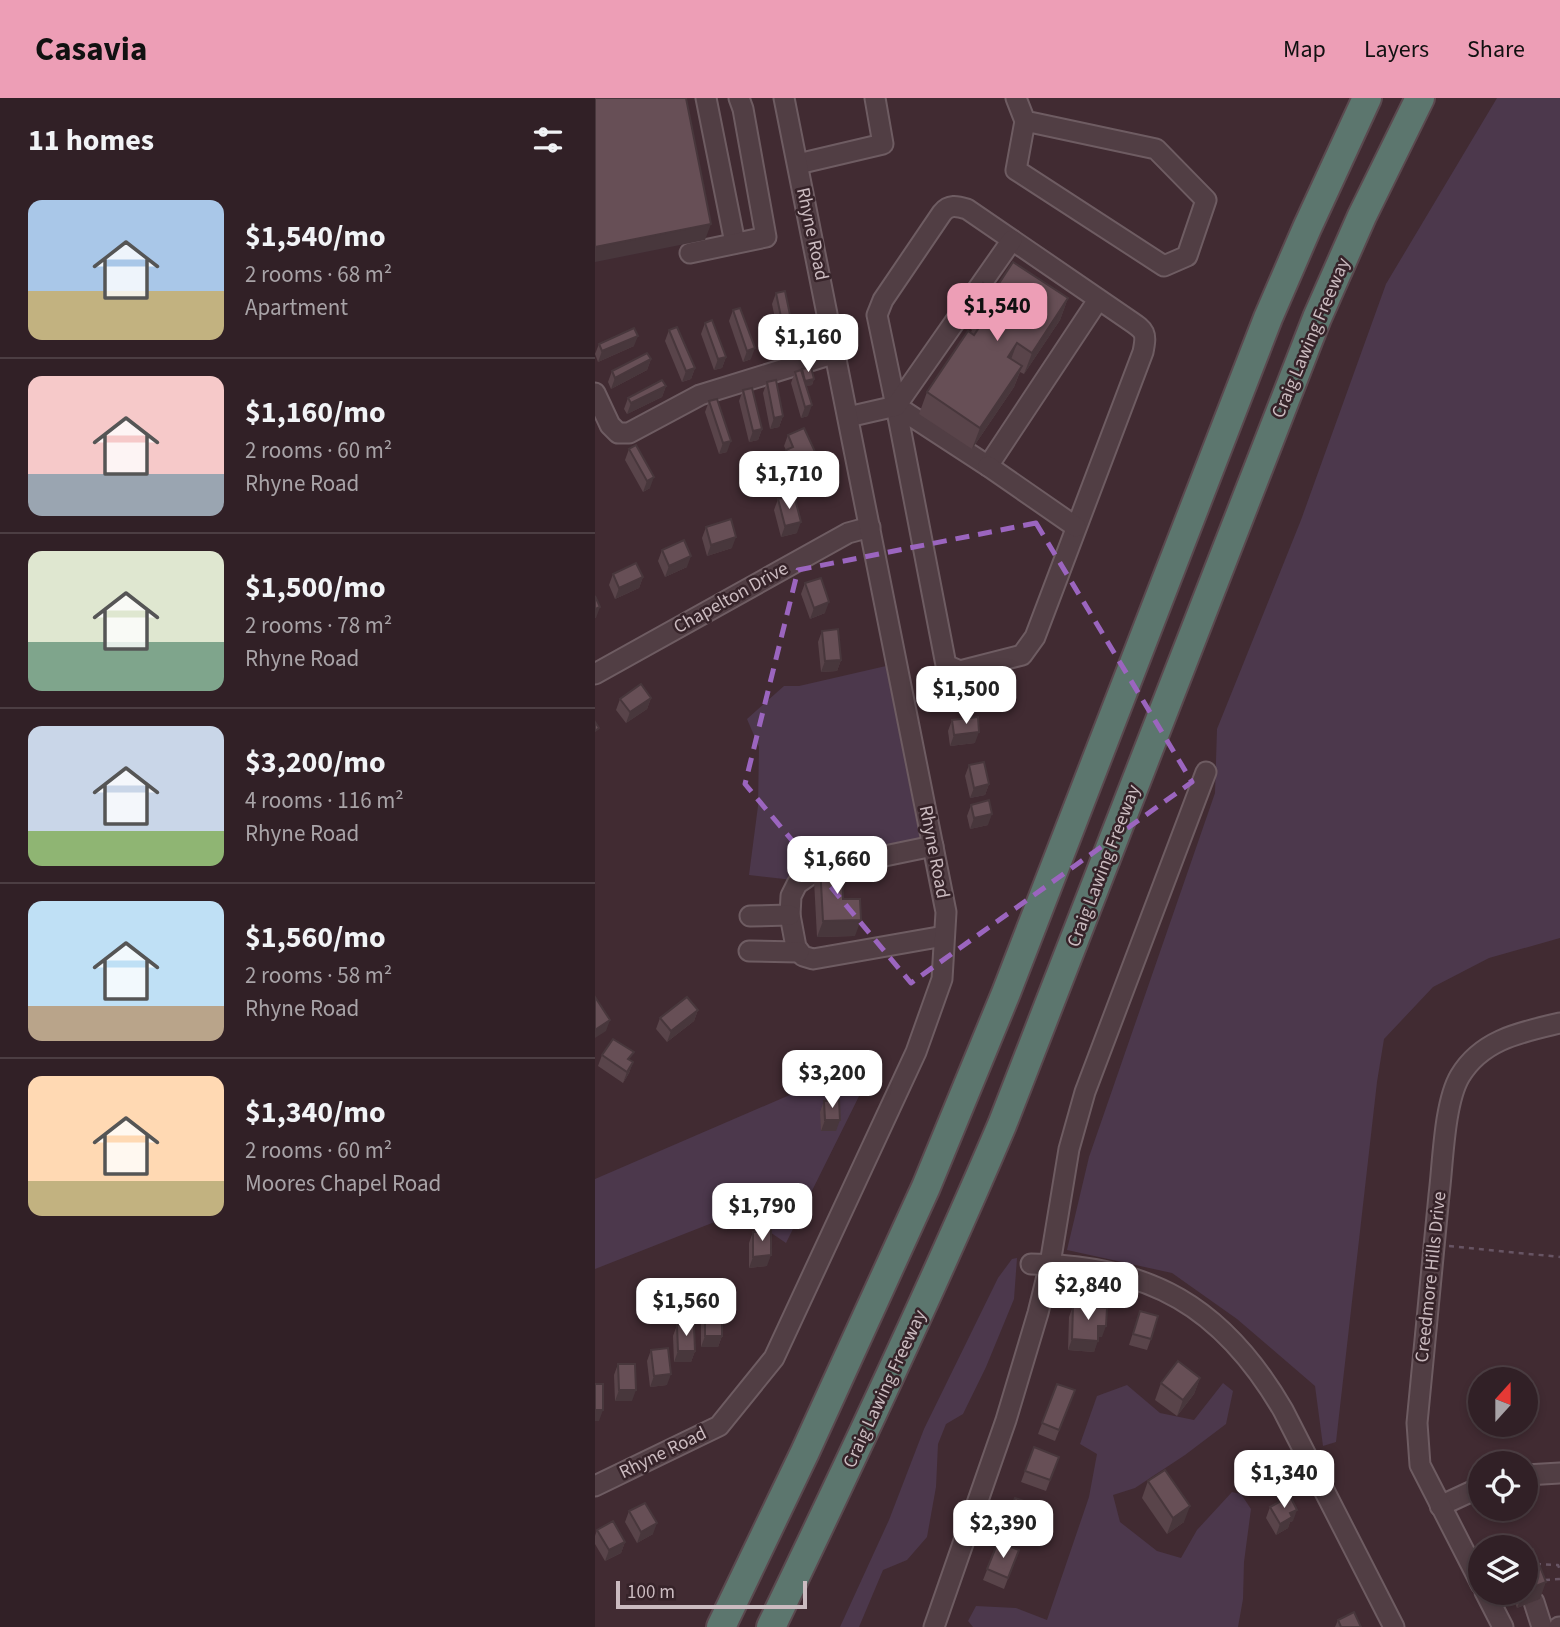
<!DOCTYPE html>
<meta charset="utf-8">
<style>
:root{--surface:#312026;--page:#39282e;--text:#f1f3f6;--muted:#a8a3a7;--line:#4c3e43;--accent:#ed9eb6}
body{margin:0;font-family:"Source Sans 3",sans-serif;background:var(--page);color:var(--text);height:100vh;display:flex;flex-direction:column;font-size:26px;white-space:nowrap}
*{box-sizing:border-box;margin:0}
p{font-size:23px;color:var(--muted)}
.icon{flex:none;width:38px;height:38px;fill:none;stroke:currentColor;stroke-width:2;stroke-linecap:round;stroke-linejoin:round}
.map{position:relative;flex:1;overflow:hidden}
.sheet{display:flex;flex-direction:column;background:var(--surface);width:595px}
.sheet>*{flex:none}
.needle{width:46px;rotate:21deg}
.tools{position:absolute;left:873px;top:1269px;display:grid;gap:14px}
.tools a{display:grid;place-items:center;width:70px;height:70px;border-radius:50%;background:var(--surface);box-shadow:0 4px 10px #0003,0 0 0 2px var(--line);font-size:35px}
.scale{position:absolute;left:21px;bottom:18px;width:191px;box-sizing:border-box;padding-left:7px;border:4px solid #cbbbc0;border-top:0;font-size:19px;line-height:24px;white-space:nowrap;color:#cbbbc0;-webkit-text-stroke:5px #362329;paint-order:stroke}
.price{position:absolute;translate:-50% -60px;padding:0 16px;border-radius:14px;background:#fff;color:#222;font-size:23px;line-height:46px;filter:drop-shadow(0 2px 4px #0008)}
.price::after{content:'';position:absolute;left:50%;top:42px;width:21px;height:16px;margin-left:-10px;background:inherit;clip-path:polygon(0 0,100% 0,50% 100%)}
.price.current{background:var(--accent);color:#111}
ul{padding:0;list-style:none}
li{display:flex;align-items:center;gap:21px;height:175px;padding:0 28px}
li+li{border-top:2px solid var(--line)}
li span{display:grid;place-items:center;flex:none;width:196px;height:140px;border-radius:14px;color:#555}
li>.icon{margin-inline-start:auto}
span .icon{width:84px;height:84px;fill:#fffc;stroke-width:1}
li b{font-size:30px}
h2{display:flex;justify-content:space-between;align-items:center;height:84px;padding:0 28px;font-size:30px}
header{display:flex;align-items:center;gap:42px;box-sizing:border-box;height:98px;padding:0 35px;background:var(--accent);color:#111}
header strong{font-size:33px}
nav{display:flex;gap:38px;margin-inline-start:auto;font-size:24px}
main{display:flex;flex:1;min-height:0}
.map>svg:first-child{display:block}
.green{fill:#4c384c}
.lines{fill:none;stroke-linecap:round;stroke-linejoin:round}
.minor-casing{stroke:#6e5c62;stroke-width:23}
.highway-casing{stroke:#5b494f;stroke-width:32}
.path{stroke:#675463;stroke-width:2.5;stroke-dasharray:5 5;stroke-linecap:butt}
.minor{stroke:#513e44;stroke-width:19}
.highway{stroke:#5c766e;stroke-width:28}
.wall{fill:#59444a}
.shaded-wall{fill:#48373c}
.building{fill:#674f56;stroke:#48373c;stroke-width:2}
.marked{fill:none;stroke:#9b65bf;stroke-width:5;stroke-dasharray:14 9;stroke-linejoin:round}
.labels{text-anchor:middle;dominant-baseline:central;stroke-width:5;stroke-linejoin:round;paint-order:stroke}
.street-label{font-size:19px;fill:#cbbbc0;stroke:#362329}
</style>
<header>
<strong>Casavia</strong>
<nav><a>Map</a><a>Layers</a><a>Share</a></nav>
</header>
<main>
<section class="sheet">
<h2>11 homes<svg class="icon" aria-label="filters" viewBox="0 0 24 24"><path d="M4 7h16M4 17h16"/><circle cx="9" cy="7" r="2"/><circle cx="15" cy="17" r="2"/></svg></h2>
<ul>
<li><span style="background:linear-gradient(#a9c7e8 65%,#c2b280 0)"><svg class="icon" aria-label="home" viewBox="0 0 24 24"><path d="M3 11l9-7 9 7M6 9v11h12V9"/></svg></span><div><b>$1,540/mo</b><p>2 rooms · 68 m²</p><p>Apartment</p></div></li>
<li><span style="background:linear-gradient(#f6c9c9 70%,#9aa5b1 0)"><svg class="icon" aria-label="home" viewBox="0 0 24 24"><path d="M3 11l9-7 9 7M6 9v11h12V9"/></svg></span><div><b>$1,160/mo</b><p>2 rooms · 60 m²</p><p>Rhyne Road</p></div></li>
<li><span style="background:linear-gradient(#dfe7d0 65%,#7fa58c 0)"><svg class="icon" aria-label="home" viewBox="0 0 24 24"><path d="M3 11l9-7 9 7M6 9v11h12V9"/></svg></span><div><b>$1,500/mo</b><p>2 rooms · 78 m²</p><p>Rhyne Road</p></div></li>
<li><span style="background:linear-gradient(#c9d6e8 75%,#8fb573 0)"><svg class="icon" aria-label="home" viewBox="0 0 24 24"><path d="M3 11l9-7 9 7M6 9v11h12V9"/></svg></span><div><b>$3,200/mo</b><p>4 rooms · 116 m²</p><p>Rhyne Road</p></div></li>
<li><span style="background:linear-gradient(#bfe0f5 75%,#b9a48a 0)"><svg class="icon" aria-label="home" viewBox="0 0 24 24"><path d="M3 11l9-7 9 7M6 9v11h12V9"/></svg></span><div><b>$1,560/mo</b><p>2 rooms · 58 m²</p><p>Rhyne Road</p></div></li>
<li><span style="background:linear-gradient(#ffd9b3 75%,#c2b280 0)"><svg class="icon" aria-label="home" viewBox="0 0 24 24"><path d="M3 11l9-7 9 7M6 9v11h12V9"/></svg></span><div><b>$1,340/mo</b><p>2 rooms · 60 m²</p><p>Moores Chapel Road</p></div></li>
</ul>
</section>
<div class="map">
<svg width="965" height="1529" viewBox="0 0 965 1529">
<rect width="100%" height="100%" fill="#412b32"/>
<g class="green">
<polygon points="902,0 965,0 965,840 894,860 838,889 789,941 782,984 741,1344 728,1348 720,1288 642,1221 577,1175 472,1152 494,1059 620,695 622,631 706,422 791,186"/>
<polygon points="291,568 326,745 269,759 236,759 198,782 154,777 163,708 164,649 152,621 189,588 204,588"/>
<polygon points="279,968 191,1145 145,1114 0,1171 0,1081 220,986"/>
<polygon points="422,1160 419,1201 391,1269 368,1316 351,1326 343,1346 341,1389 332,1439 312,1462 288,1472 264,1529 245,1529 294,1422 329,1331 403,1180 417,1161"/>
<polygon points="628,1285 638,1293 631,1326 590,1357 540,1390 518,1397 525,1424 562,1453 586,1460 602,1432 637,1394 646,1396 656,1411 649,1464 648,1501 643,1529 378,1529 373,1523 381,1508 421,1510 452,1522 494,1399 502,1356 485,1346 502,1298 532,1287 565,1315 599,1322"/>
</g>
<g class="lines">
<g class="minor-casing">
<g id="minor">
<polyline points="111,0 140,145"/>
<polyline points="421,0 430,23 421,72 569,168 592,158 611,102 561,51 430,23"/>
<polyline points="203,66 288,46 280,0"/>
<polyline points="95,155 171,139 148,11 144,0"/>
<polyline points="0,295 15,327 23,335 34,335 105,297 241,255"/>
<path d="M 301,308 L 351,567 L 365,573 L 427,557 L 440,539 L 548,254 C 552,234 550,233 534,222 L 372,111 C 362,108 354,106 347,115 L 288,202 L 282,217 L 301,308 L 393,368 L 503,202"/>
<polyline points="253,319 301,308 417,142"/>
<polyline points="393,368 481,429"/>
<polyline points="0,576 253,435 275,429"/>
<polyline points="338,748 222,772 202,786 196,798 195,817 201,849 208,858 218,861 349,838"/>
<polyline points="155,818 195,817"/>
<polyline points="154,853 204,854"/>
<path d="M 436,1166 C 555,1167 628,1209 688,1312 L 799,1529"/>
<polyline points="931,1377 965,1375"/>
<polyline points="0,1388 124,1328 179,1260 321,954 347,881 351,814 189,0"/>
<polyline points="845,1408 886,1389"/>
<path d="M 886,1486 L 825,1367 L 822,1325 C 829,1249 837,1173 844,1097 C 848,1065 849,1005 865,978 C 887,941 927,934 965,925"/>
<polyline points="890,1494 908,1529"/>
<polyline points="939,1504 947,1529"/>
<polyline points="339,1529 411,1322 443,1215 455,1166 474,1051 490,994 611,674"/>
<polyline points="964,1529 965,1529"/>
</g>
</g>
<g class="highway-casing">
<g id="highway">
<polyline points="126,1529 210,1354 331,1089 411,895 673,220 712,130 772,0"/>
<path d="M 176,1529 C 256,1363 335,1196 407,1027 L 722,220 L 767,118 L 825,0"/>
</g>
</g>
<g class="path">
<polyline points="854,1148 965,1159"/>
<polyline points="941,1466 963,1467 965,1472"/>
<polyline points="950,1482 965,1481"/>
</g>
<use href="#minor" class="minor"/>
<use href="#highway" class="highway"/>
</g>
<g class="wall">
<polygon points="399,193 473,200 465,222 429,276 425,274 419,289 377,351 324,316 332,294 376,234 377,232 368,226 375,205"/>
<polygon points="181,195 195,247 186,249 177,206"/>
<polygon points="138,212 156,261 148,264 134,223"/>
<polygon points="110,225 131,259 127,270 119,272 106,236"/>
<polygon points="74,232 100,270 96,281 87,284 70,243"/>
<polygon points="4,246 39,248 3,264 0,256"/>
<polygon points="56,261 52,272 16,291 13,284 17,273"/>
<polygon points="207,271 219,281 217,287 211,288 213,318 206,320 196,285 200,274 207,273"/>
<polygon points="172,284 188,318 184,329 175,331 168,295"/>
<polygon points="71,288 67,299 32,316 29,311 33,300"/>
<polygon points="148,292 167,331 163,342 154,344 144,303"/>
<polygon points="114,303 132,354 124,356 110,314"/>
<polygon points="193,337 222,358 218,369 194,380 187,363 191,352 189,348"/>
<polygon points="41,347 55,390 48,394 30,362 34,351"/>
<polygon points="183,401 202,435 186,439 179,412"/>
<polygon points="111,429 137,450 112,458 107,440"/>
<polygon points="67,452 92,469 70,479 63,463"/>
<polygon points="18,476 48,479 44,490 20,501 14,487"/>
<polygon points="210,485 230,515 215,521 206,496"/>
<polygon points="227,533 246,562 242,573 226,574 223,544"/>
<polygon points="56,600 52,611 31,625 21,612 25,601"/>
<polygon points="357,622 380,645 355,648 353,633"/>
<polygon points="374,667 394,686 390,697 375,700 370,678"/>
<polygon points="376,707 393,727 375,731 372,718"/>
<polygon points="225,766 248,801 260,838 222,839 219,782"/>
<polygon points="103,912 99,923 72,944 61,931 65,920"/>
<polygon points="7,957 38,964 34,975 28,985 3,968"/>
<polygon points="229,1003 241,1033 226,1033 225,1014"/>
<polygon points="168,1130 172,1168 154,1170 154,1145 158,1134 167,1134"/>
<polygon points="478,1208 507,1239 503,1239 499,1254 473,1252 474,1219"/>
<polygon points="110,1212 127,1238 123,1249 106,1249 106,1223"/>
<polygon points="545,1213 556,1241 552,1252 534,1247"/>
<polygon points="82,1227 100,1253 96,1264 79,1264 78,1238"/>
<polygon points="56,1252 72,1287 55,1289 52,1263"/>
<polygon points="23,1266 37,1303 20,1303 19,1277"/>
<polygon points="605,1280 599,1296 582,1318 560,1302 566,1285"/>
<polygon points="462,1286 480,1292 460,1343 443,1336"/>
<polygon points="439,1349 464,1359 451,1393 426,1384"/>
<polygon points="553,1383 589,1424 572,1436 547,1400"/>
<polygon points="675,1409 698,1423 695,1424 693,1430 681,1437 671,1420"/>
<polygon points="34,1413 58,1436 42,1445 30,1424"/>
<polygon points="432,1422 437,1424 429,1446 406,1437 410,1426"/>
<polygon points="2,1432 30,1444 26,1455 10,1463 0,1446 0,1438"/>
<polygon points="403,1444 424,1452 409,1491 388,1482"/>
<polygon points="916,1494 931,1494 945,1501 922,1510"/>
<polygon points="743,1522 766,1529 740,1529"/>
</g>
<g class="shaded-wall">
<polygon points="116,126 110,142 0,164 0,149"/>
<polygon points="473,200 465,222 429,276 437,255"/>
<polygon points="199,236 195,247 186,249 190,238"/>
<polygon points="43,238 39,248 3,264 7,253"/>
<polygon points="422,245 414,267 413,259"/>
<polygon points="160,250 156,261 148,264 152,253"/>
<polygon points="131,259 127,270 119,272 123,261"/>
<polygon points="56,261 52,272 16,291 20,280"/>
<polygon points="427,268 419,289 377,351 385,330"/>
<polygon points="100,270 96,281 87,284 91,273"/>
<polygon points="219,281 217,287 208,289 210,283"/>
<polygon points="71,288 67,299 32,316 36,305"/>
<polygon points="217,307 213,318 206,320 210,309"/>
<polygon points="188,318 184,329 175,331 179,320"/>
<polygon points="167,331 163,342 154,344 158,333"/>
<polygon points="136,343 132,354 124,356 128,345"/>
<polygon points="222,358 218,369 194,380 198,369"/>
<polygon points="59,379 55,390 48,394 52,383"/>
<polygon points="206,424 202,435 186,439 190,428"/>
<polygon points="141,439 137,450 112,458 116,447"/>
<polygon points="96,458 92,469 70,479 74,468"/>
<polygon points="48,479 44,490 20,501 24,490"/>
<polygon points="234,504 230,515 215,521 219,510"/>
<polygon points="5,509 1,520 0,520 0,511"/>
<polygon points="246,562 242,573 226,574 230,563"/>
<polygon points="56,600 52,611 31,625 35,614"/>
<polygon points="384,634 380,645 355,648 359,637"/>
<polygon points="394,686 390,697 375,700 379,690"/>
<polygon points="397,716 393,727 375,731 379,720"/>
<polygon points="266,822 260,838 222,839 228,823"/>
<polygon points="103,912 99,923 72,944 76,933"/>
<polygon points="15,922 11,933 0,940 0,932"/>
<polygon points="38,964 34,975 28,985 32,974"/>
<polygon points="230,1022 245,1022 241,1033 226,1033"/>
<polygon points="176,1157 172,1168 154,1170 158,1159"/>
<polygon points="503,1228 511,1228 507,1239 499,1239"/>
<polygon points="110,1238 127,1238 123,1249 106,1249"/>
<polygon points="477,1241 503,1243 499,1254 473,1252"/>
<polygon points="83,1253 100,1253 96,1264 79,1264"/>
<polygon points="76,1276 72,1287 55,1289 59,1278"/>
<polygon points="605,1280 599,1296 582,1318 588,1302"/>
<polygon points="24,1292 41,1292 37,1303 20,1303"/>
<polygon points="0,1312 8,1312 4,1323 0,1323"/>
<polygon points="595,1408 589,1424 572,1436 578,1420"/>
<polygon points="702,1412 698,1423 695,1424 693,1430 681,1437 685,1426 695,1415"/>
<polygon points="62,1425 58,1436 42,1445 46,1434"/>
<polygon points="30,1444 26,1455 10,1463 14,1452"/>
<polygon points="951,1484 945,1501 922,1510 928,1494 931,1494 931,1492"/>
</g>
<g class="building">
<polygon points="0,0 91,0 116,126 0,149"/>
<polygon points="418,164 473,200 437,255 422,245 413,259 427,268 385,330 332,294 373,233 379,237 389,222 382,218 386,212 375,205 388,185 399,193"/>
<polygon points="190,193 199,236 190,238 181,195"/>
<polygon points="145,210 160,250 152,253 138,212"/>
<polygon points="117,222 131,259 123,261 110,225"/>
<polygon points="82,229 100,270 91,273 74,232"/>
<polygon points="39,230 43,238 7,253 4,246"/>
<polygon points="52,255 56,261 20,280 17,273"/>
<polygon points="216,269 219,281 210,283 207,271"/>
<polygon points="206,272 217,307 210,309 200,274"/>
<polygon points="67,282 71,288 36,305 33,300"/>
<polygon points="181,282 188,318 179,320 172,284"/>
<polygon points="157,290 167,331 158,333 148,292"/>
<polygon points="122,301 136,343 128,345 114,303"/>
<polygon points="209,330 222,358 198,369 191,352 198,349 193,337"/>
<polygon points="41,347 59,379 52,383 34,351"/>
<polygon points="199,397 206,424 190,428 183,401"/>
<polygon points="136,421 141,439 116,447 111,429"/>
<polygon points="89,442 96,458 74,468 67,452"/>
<polygon points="41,465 48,479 24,490 18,476"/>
<polygon points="226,480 234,504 219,510 210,485"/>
<polygon points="0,498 5,509 0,511"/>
<polygon points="243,531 246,562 230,563 227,533"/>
<polygon points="46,586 56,600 35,614 25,601"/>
<polygon points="383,619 384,634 359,637 357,622"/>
<polygon points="0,624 4,630 0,633"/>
<polygon points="389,664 394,686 379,690 374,667"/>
<polygon points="394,702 397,716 379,720 376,707"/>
<polygon points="247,765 248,801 265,801 266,822 228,823 225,766"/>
<polygon points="0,899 15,922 0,932"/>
<polygon points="92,899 103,912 76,933 65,920"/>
<polygon points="18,941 39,954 33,961 38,964 32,974 7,957"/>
<polygon points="244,1002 245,1022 230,1022 229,1003"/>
<polygon points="168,1130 176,1130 176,1157 158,1159 158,1134 168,1134"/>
<polygon points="478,1208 512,1210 511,1228 503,1228 503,1243 477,1241"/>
<rect x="110" y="1212" width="17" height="26"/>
<polygon points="545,1213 563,1218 556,1241 538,1236"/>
<polygon points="82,1227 99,1227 100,1253 83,1253"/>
<polygon points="73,1250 76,1276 59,1278 56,1252"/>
<polygon points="583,1263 605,1280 588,1302 566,1285"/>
<polygon points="23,1266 40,1266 41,1292 24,1292"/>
<rect x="0" y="1286" width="8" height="26"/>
<polygon points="462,1286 480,1292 464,1332 447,1325"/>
<polygon points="439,1349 464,1359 455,1382 430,1373"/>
<polygon points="570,1372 595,1408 578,1420 553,1383"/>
<polygon points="695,1398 702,1412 695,1415 697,1419 685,1426 675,1409"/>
<polygon points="420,1400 438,1406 431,1422 437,1424 433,1435 410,1426"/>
<polygon points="50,1405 62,1425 46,1434 34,1413"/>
<polygon points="18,1423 30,1444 14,1452 2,1432"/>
<polygon points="403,1444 424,1452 413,1480 392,1471"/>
<polygon points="938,1451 951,1484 931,1492 931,1453"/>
<polygon points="759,1514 766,1529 746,1529 743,1522"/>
</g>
<path class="marked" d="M 441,425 L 597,684 L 316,885 L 150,686 L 203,472 Z"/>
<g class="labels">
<g class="street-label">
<text transform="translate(217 136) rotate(78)">Rhyne Road</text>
<text transform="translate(716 240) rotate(-67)">Craig Lawing Freeway</text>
<text transform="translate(136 500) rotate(-29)">Chapelton Drive</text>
<text transform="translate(339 754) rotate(79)">Rhyne Road</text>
<text transform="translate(509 768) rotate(-69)">Craig Lawing Freeway</text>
<text transform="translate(836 1179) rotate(-84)">Creedmore Hills Drive</text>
<text transform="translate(290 1291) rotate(-65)">Craig Lawing Freeway</text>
<text transform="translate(68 1355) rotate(-26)">Rhyne Road</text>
</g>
</g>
</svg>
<div class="tools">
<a><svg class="needle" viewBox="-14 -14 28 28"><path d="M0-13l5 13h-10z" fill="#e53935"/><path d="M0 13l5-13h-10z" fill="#a8a3a7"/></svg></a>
<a><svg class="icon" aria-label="locate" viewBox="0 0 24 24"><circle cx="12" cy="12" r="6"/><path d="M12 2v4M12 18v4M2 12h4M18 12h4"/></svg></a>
<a><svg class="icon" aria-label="layers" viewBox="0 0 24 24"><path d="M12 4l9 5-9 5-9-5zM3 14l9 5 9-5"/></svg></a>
</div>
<div class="scale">100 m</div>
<b class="price current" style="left:402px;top:245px">$1,540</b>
<b class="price" style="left:213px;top:276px">$1,160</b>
<b class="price" style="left:194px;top:413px">$1,710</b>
<b class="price" style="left:371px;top:628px">$1,500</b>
<b class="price" style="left:242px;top:798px">$1,660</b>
<b class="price" style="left:237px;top:1012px">$3,200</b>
<b class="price" style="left:167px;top:1145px">$1,790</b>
<b class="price" style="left:493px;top:1224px">$2,840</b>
<b class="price" style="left:91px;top:1240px">$1,560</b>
<b class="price" style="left:689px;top:1412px">$1,340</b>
<b class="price" style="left:408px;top:1462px">$2,390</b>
</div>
</main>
